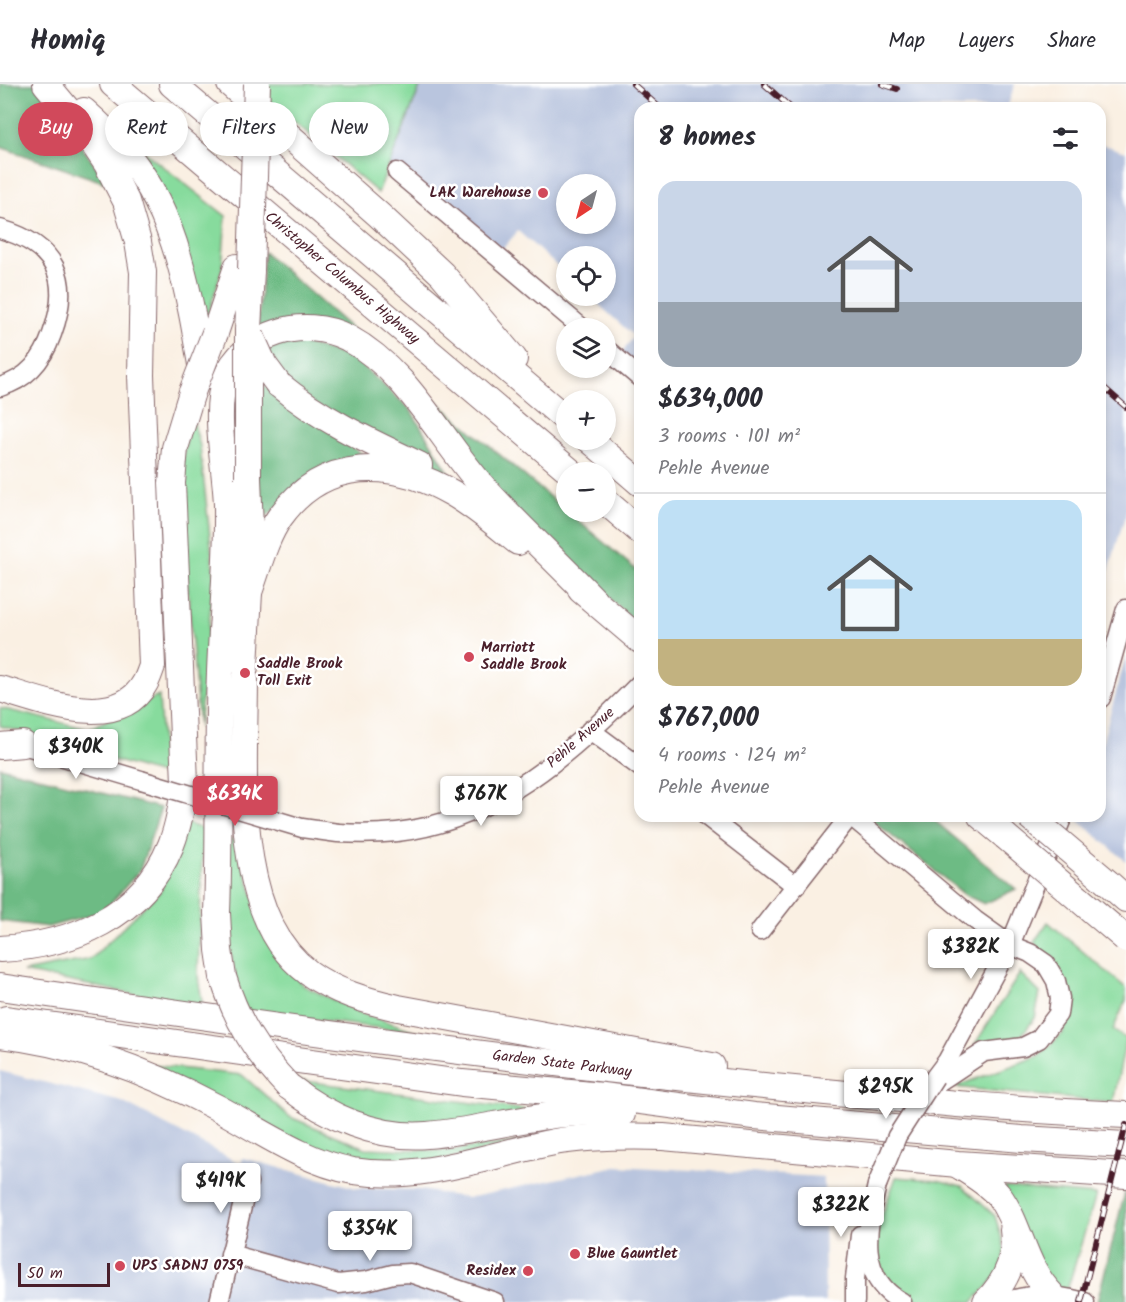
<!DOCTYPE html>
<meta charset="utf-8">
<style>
:root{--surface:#fff;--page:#f7f7f7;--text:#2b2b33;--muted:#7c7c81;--line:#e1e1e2;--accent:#d1495b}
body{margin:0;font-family:Kalam,sans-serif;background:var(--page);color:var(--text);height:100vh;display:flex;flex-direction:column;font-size:22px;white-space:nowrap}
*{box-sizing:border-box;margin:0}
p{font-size:20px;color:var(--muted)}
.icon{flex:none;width:33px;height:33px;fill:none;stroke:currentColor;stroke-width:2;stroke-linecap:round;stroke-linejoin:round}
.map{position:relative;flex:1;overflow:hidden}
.drawer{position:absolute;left:634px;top:18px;width:472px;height:720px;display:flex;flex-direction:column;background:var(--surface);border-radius:18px;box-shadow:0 3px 9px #0003}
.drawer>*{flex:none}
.banner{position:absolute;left:18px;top:18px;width:526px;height:54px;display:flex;gap:12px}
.needle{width:39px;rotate:216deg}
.controls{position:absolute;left:556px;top:90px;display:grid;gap:12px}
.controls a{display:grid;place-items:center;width:60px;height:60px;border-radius:50%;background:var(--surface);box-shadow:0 3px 9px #0003;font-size:30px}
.scale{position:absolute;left:18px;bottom:15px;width:92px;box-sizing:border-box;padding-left:6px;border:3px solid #4a1f2b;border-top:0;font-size:16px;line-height:21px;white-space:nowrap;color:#4a1f2b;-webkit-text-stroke:4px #fff;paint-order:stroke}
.price{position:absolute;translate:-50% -51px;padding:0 14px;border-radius:6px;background:#fff;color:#222;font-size:20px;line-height:39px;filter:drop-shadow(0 2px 3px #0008)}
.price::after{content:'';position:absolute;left:50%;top:36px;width:18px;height:14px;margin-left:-9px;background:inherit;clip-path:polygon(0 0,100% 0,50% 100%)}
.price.active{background:var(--accent);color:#fff}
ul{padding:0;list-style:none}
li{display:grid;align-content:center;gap:12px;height:318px;padding:0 24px}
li+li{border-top:2px solid var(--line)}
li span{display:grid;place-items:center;height:186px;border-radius:18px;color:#555}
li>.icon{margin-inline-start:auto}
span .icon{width:108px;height:108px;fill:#fffc;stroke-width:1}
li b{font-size:26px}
h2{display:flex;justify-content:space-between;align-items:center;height:72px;padding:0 24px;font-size:26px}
.chip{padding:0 21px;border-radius:27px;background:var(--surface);box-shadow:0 3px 9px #0003;font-size:21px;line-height:54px}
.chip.active{background:var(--accent);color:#fff}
header{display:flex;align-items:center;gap:36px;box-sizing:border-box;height:84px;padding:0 30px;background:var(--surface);border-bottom:2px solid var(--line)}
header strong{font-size:28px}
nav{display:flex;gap:33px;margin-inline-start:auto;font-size:21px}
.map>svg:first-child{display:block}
.industrial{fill:#b9c5de;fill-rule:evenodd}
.green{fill:#87db9d;stroke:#687d64;stroke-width:1.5}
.forest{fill:#6dbb84;stroke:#5c6d58;stroke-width:1.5}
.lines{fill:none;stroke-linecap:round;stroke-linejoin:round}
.minor-casing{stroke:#88686b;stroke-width:21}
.highway-casing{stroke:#88686b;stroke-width:28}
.minor{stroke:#fff;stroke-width:18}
.highway{stroke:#fff;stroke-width:26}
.rail-casing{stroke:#4a1f2b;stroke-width:6}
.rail{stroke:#fff;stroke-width:4;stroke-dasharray:11;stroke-linecap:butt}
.minor-bridge-casing{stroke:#88686b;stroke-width:21;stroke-linecap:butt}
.highway-bridge-casing{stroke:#88686b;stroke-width:28;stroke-linecap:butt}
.minor-bridge{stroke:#fff;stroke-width:18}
.highway-bridge{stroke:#fff;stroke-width:26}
.poi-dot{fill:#d1495b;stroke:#fff;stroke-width:2}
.labels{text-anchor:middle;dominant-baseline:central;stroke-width:5;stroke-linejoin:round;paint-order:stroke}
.poi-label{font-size:15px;font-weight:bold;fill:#4a1f2b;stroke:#fff;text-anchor:start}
.street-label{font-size:15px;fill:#4a1f2b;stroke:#fff}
</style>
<header>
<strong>Homiq</strong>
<nav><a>Map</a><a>Layers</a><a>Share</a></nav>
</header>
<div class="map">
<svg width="1126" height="1218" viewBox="0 0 1126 1218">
<rect width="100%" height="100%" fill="#fff"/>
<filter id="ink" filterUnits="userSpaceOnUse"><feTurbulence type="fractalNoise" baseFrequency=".0167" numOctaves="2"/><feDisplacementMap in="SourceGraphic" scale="12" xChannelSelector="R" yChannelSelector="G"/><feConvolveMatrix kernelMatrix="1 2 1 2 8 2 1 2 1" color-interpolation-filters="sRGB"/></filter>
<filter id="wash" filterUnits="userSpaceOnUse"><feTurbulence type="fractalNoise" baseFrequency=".008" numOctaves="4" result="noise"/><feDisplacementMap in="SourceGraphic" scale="24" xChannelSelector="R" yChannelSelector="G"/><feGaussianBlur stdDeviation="1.35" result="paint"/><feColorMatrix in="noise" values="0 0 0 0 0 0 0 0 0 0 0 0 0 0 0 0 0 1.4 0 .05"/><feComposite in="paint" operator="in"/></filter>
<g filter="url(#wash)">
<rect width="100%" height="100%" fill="#faf0e3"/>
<g class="industrial">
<path d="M 421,0 L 1015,0 L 1007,24 L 640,24 L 640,294 L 617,276 L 634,252 L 589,212 L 606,212 L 606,172 L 567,172 L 567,191 L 518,147 L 498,170 L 388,80 ZM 567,100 L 606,100 L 606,140 L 567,140 Z"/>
<polygon points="1101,60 1126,68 1126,434 1125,432 1101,512"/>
<polygon points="1126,572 1126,777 1079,737 1080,732 1101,732 1101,663"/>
<polygon points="0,987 122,1018 241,1080 243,1074 356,1104 421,1106 468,1114 616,1082 824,1093 825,1218 0,1218"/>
</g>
<g class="green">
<polygon points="250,0 421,0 378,109"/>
<polygon points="109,40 226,132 222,185 203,248"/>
<polygon points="191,328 200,362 214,489 199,644 179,396"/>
<polygon points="159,612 164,691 0,642 0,624 88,645"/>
<polygon points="186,739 203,745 198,892 203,924 23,888 91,875 161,806"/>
<polygon points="224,752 236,758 268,857 304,902 361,929 421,949 241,927 221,813"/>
<polygon points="1048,838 1126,904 1126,916 1113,946 1126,955 1113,1019 954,1003 1038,972 1063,949 1069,911 1034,858"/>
<polygon points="1020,889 1040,909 1035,934 1018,956 975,960"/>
<polygon points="133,979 242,991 290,1033 365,1064 447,1067 536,1055 406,1084 322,1072"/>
<polygon points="266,992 535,1027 416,1046 347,1044"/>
<polygon points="896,1093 937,1096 962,1102 995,1132 1005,1165 1000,1189 973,1218 922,1218 896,1208 875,1181 877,1145"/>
<polygon points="1004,1103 1096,1111 1066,1210 1041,1194"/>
</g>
<g class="forest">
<polygon points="0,0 36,0 109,100 0,63"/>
<polygon points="264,168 364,256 257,253"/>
<polygon points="292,256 353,274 410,325 450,390 406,372 292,308 262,267"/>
<polygon points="252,293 372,377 314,394 259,438"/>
<polygon points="418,302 640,489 640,543 483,397"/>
<polygon points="0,683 161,724 140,786 103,828 48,843 0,837"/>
<polygon points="867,732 929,732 1016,805 984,820 965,811"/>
<polygon points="1126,1104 1126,1218 1097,1218"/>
</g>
</g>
<g filter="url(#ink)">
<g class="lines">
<g class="minor-casing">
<g id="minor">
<polyline points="397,88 582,244"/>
<path d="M 0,145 C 56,161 72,195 52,250 C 43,276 28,295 0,303"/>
<polyline points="606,265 640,294"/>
<polyline points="1101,614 1126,525"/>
<polyline points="590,646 640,683"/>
<polyline points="13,658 141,696"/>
<polyline points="706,732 796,802"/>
<polyline points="851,732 975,836 1010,861 1030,869 1046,880 1056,897 1060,914 1058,930 1039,955 1023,963 984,968 925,1007"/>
<path d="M 338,749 C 358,750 377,750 397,748 C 496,737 574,667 640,599"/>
<polyline points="760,847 850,732"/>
<polyline points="935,993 947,977 1010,861 1063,732"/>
<path d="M 877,1101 C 867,1143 856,1193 902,1218"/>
<polyline points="230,1170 338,1200 366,1197 393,1190 410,1189 495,1218"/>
<polyline points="219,1218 248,1098"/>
<polyline points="855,1218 855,1195 860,1151"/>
<path d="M 1004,1218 C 1037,1208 1052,1210 1085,1218"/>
</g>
</g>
<g class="highway-casing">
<g id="highway">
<polyline points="113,0 571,388"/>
<polyline points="172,0 567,336"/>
<polyline points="230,0 379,131 442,190 514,275"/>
<path d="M 84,27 C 100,41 115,56 129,73 C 178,133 191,220 203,293"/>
<polyline points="248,246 251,186"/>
<polyline points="215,249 237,183"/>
<path d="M 278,300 C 320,335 370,358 419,381"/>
<polyline points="590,356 640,399"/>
<polyline points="606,418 640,447"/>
<polyline points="581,506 640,556"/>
<path d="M 249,508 C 258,484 265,454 280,433 C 324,372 393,375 452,409 C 475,422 497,441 518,458"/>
<polyline points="245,583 251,471 248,394"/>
<path d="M 245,595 C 245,682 230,832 309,889 C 335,908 367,917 398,924 L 712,982"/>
<path d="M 0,605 C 40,616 118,649 145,599 C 148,594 150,587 152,582 L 141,291 L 143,188 L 138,158 L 126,117 L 107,80 L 82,43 L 46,0"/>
<polyline points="0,662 23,660"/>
<polyline points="981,732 1005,752"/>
<polyline points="1108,799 1126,815"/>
<path d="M 0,865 C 72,861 142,833 171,761 C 179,741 182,719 185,698 L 172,399 L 175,364 L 192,308"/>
<path d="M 223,893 L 219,866 L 217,829 C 220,749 217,668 220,588 C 222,532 228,477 227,421 C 226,387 213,326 225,296 C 244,249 303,231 348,254 C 409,287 439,354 484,404 C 519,443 558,478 594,516"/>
<path d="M 0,903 C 278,944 556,983 836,1009 C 933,1018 1029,1027 1126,1031"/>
<polyline points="6,935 462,999 603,1012 754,1032 1022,1055 1126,1061"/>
<path d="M 0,951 C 77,959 150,988 218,1024 C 261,1047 304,1078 353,1087 C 422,1098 488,1071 554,1058 C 590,1052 627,1052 663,1053 L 958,1080 L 1126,1091"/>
<path d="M 288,1002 C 327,1033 377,1055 427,1051 C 492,1046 556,1022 622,1030"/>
<path d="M 958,1081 C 972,1090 988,1099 999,1112 C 1021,1142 1024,1184 1052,1211"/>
<path d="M 986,1218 C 1006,1198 1017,1174 1013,1146"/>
</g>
</g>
<use href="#minor" class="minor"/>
<use href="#highway" class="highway"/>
<g class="rail-casing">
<g id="rail">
<polyline points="633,0 660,24"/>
<polyline points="764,0 791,24"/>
<polyline points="882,0 897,5"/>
<polyline points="1101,301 1126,323"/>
<polyline points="1081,1218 1126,1041"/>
</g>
</g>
<use href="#rail" class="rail"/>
<g class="minor-bridge-casing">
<g id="minor-bridge">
<polyline points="141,696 302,744 338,749"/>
<polyline points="877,1101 897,1052 935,993"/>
</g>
</g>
<g class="highway-bridge-casing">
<g id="highway-bridge">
<polyline points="251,186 257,0"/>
<polyline points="248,246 248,394"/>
<polyline points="251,252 264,281 278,300"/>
<polyline points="192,308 215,249"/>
<polyline points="1029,732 1108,799"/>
<polyline points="1005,752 1126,855"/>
<path d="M 223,893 C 237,938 256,968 288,1002"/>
</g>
</g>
<use href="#minor-bridge" class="minor-bridge"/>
<use href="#highway-bridge" class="highway-bridge"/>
</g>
</g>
<g class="poi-dot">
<circle cx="543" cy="109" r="6"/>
<circle cx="469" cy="573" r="6"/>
<circle cx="245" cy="589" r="6"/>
<circle cx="575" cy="1170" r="6"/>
<circle cx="120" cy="1182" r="6"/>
<circle cx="528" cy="1187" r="6"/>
</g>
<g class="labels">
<g class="poi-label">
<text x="531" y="109" text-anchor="end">LAK Warehouse</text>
<text x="481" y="564">Marriott<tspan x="481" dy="17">Saddle Brook</tspan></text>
<text x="257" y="580">Saddle Brook<tspan x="257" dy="17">Toll Exit</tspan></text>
<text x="587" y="1170">Blue Gauntlet</text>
<text x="132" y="1182">UPS SADNJ 0759</text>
<text x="516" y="1187" text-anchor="end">Residex</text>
</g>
<g class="street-label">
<text transform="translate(342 194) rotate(40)">Christopher Columbus Highway</text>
<text transform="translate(581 654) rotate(-41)">Pehle Avenue</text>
<text transform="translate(562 980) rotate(7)">Garden State Parkway</text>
</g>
</g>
</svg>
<div class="controls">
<a><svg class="needle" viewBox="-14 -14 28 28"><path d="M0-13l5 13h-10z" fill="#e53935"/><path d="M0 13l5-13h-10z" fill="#7c7c81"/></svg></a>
<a><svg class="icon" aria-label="locate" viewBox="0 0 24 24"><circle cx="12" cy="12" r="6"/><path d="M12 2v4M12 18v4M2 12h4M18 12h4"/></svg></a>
<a><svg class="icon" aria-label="layers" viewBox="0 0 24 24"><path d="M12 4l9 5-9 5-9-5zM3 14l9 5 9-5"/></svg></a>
<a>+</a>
<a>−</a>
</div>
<div class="scale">50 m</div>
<b class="price" style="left:76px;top:696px">$340K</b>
<b class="price active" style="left:235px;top:743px">$634K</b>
<b class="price" style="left:481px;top:743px">$767K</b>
<b class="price" style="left:971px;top:896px">$382K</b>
<b class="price" style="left:886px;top:1036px">$295K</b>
<b class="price" style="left:221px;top:1130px">$419K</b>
<b class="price" style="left:841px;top:1154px">$322K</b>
<b class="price" style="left:370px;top:1178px">$354K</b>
<div class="banner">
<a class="chip active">Buy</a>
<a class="chip">Rent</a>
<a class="chip">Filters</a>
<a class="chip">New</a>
</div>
<section class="drawer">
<h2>8 homes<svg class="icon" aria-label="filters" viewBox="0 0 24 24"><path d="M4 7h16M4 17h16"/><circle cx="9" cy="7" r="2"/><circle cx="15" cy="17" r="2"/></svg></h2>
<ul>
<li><span style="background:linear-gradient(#c9d6e8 65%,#9aa5b1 0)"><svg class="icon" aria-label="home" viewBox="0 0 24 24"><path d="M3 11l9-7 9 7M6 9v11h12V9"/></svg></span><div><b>$634,000</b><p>3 rooms · 101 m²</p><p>Pehle Avenue</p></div></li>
<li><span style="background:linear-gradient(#bfe0f5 75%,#c2b280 0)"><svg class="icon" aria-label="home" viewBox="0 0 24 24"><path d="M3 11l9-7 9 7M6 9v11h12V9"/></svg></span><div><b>$767,000</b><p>4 rooms · 124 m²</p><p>Pehle Avenue</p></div></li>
</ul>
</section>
</div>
